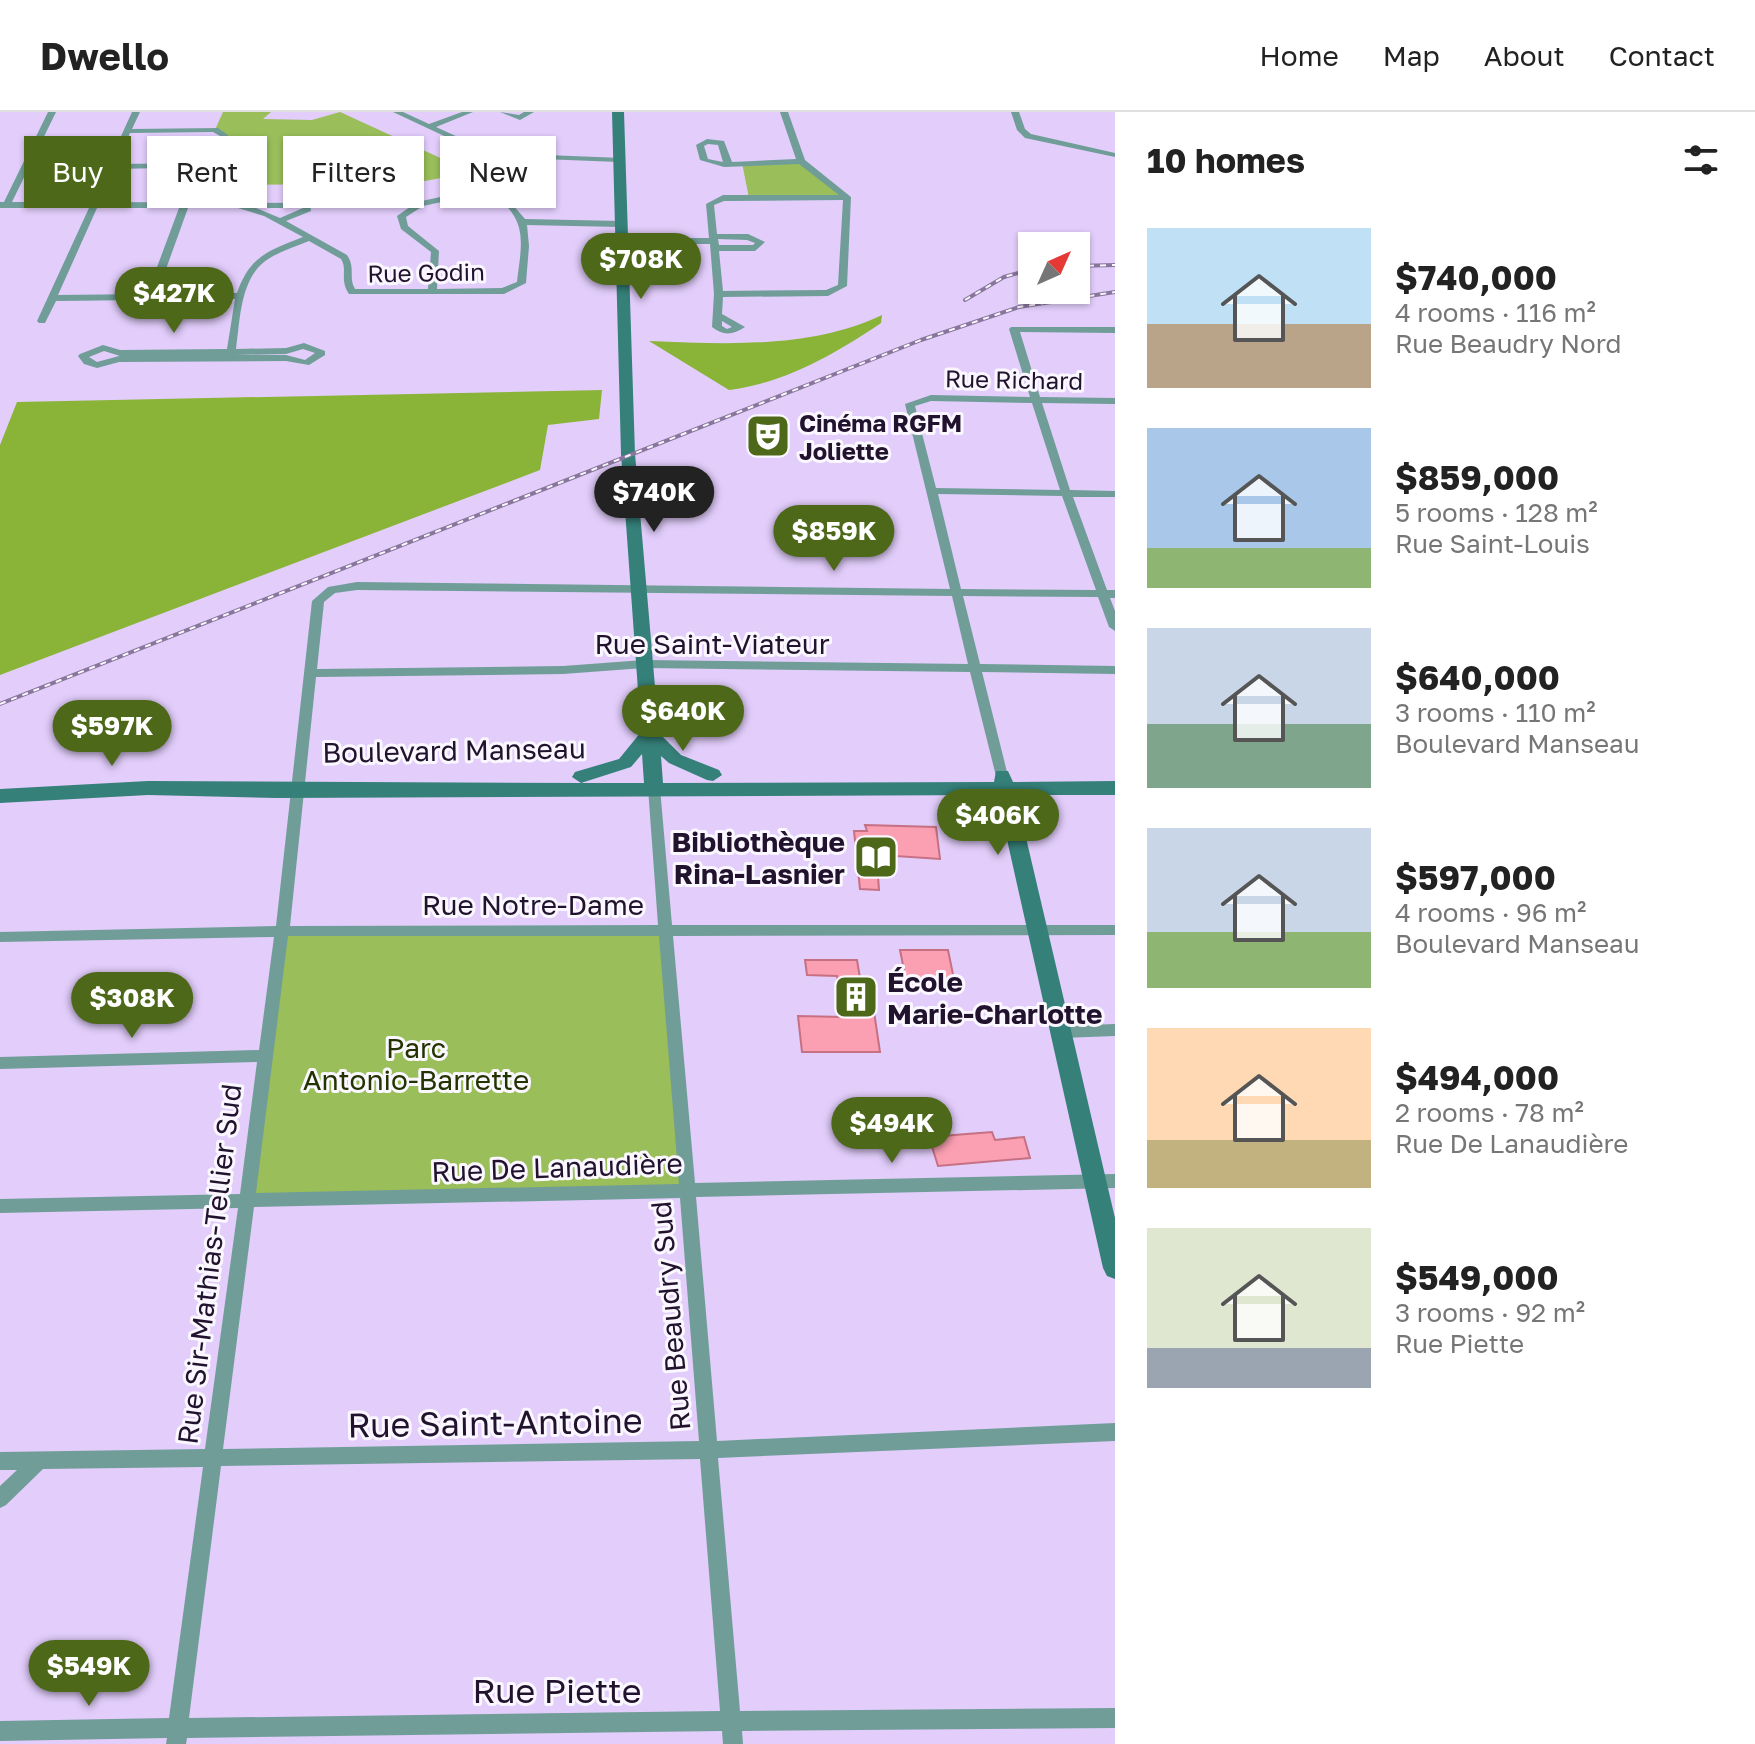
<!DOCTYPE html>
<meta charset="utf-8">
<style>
:root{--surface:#fff;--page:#f6f6f6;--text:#222;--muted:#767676;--line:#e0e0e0;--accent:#4d6819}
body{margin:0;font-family:"Golos Text",sans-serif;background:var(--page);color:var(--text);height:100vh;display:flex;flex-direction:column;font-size:30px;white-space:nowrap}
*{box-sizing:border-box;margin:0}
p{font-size:26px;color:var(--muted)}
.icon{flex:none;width:44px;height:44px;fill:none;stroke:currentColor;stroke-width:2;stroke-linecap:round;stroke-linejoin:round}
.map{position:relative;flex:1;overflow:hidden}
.details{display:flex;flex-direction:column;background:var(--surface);width:640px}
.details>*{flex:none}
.top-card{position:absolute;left:24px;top:24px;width:760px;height:72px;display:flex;gap:16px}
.needle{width:52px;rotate:45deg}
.fabs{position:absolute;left:1018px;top:120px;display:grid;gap:16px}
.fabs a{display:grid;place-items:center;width:72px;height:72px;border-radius:0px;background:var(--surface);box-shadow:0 2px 6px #0004;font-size:40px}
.price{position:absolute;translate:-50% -68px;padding:0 18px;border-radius:28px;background:var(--accent);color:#fff;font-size:26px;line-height:52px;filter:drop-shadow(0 2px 4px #0008)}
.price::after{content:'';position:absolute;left:50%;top:48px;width:24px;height:18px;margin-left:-12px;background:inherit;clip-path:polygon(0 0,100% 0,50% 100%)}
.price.current{background:#222;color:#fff}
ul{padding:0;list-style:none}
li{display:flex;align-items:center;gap:24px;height:200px;padding:0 32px}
li span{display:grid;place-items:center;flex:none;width:224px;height:160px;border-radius:0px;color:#555}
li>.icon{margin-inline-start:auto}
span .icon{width:96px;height:96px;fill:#fffc;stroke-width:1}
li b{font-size:34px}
h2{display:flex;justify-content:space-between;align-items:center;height:96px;padding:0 32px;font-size:34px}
.tag{padding:0 28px;border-radius:0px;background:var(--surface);box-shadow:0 2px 6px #0004;font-size:28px;line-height:72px}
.tag.current{background:var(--accent);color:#fff}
header{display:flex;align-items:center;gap:48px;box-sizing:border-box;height:112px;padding:0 40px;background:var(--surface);border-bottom:2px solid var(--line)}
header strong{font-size:38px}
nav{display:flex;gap:44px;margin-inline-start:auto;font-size:28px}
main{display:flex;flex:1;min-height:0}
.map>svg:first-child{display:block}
.green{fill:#99be5a}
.forest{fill:#89b437}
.building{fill:#fba0b2;stroke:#c67083;stroke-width:2}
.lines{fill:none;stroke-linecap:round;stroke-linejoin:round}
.street{fill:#709d98;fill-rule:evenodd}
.secondary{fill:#358079;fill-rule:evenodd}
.rail-casing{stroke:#89769c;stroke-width:4}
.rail{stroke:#faf7ff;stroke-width:2;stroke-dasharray:6;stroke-linecap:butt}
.labels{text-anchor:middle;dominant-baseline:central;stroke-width:6;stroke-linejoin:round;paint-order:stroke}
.far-street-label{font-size:24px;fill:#21122e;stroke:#faf7ff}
.far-poi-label{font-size:24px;font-weight:bold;fill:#21122e;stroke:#faf7ff;text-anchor:start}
.street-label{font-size:28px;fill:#21122e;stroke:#faf7ff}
.poi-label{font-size:28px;font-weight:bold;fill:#21122e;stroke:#faf7ff;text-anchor:end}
.park-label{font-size:28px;fill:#233300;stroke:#faf7ff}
.near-street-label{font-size:34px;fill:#21122e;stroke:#faf7ff}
</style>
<header>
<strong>Dwello</strong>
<nav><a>Home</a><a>Map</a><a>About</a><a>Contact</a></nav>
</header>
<main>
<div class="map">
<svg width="1115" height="1632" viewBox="0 0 1115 1632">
<rect width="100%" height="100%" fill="#e2cdfb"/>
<g class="green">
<polygon points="223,0 271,0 263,7 312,8 340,0 458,54 457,63 409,72 362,92 344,72 219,73 221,59 211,53 224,24 215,18"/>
<polygon points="801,49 847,85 749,86 742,51"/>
<polygon points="668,817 688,1077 245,1089 282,819"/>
</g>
<g class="forest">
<path d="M 882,203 L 881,211 C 835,242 785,271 729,278 L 649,229 C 726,232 811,237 882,203 Z"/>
<polygon points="602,278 599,307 548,313 540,358 0,563 0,333 17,290"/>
</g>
<g class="building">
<polygon points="865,713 936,715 940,747 896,744 895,751 877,751 879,778 860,777 854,719 867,719"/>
<polygon points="900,838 948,838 956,877 908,878"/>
<polygon points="805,848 857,848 860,866 869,866 880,940 802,940 798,904 844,905 837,864 807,863"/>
<polygon points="992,1020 995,1028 1024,1025 1030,1046 938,1054 929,1025"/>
</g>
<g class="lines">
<g class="street">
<path d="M 48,0 L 56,0 L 12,90 L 91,90 L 132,0 L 140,0 L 132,17 L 218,16 L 228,23 L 219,52 L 211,55 L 114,57 L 100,90 L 310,91 L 311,99 L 286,109 L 347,143 C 356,156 348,166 355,177 L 428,177 L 431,140 L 401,117 L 397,104 L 417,90 L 492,74 L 497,60 L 508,46 L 489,45 L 393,0 L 403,0 L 429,12 L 462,0 L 473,0 L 436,15 L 493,41 L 622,46 L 623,48 L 619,50 L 516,46 C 508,56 500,65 500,78 L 525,107 L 620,109 L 624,112 L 620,115 L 527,113 L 529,134 L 526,171 L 504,182 L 349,182 C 339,167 348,158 341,147 L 309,129 C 294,135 277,140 264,150 C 240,169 240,209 236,237 L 286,236 L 304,231 L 325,239 L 325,243 L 309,253 L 286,249 L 119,250 L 97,256 L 84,252 L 78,244 L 80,242 L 103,233 L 120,238 L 227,237 L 235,187 L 56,189 L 45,211 L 39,211 L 37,209 L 89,96 L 0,96 L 0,90 L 4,90 ZM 213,20 L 220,24 L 212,49 L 209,51 L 116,52 L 130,21 ZM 492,79 C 498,89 509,94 514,104 C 526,123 519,149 517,170 L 502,176 L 437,177 L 439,139 L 408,114 L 406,105 L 423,94 ZM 97,96 L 179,96 L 147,182 L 58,183 ZM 188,96 L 238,96 L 264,104 L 303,125 C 268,139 250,144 237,181 L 157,182 ZM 256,96 L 303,96 L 280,106 ZM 303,237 L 315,241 L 305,248 L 286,243 L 235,243 L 286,242 ZM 104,239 L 120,244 L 226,243 L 119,244 L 97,250 L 89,245 Z"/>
<polygon points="500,0 519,3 524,0 534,0 520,8"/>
<path d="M 780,0 L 788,0 L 805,48 L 851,85 L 847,174 L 828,184 L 723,185 L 722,202 L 745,215 C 733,223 723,224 712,215 L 714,182 L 710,132 L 621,132 L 617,129 L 621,126 L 709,126 L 706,92 L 723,83 L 839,83 L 799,52 L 724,55 L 700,48 L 696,33 L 707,27 L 724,29 L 732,50 L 796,47 ZM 708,32 L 718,33 L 723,50 L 708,47 L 704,34 ZM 843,88 L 838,173 L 826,178 L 723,179 L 719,139 L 755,139 L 765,130 L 748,122 L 717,122 L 714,93 L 724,89 ZM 718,127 L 747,128 L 755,131 L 753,133 L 719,133 ZM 722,209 L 732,215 L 727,217 L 722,214 Z"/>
<polygon points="1011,0 1019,0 1025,17 1031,22 1115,41 1115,45 1025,26 1017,18"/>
<path d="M 1011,215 L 1115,215 L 1115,221 L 1020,220 L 1040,285 L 1115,286 L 1115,292 L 1042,291 L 1070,378 L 1115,379 L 1115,385 L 1073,385 L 1107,478 L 1115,478 L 1115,486 L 1110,486 L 1115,499 L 1115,519 L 1109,515 L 1098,485 L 963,484 L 980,552 L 1115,554 L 1115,562 L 982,560 L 1008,664 L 1007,667 L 997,667 L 996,664 L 970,560 L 644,556 L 563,562 L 316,565 L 290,814 L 658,813 L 648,676 L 654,671 L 660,676 L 672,813 L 1115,813 L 1115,823 L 673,824 L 695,1071 L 1115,1062 L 1115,1076 L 696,1085 L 717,1329 L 1115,1311 L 1115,1329 L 718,1346 L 740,1599 L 1115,1596 L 1115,1616 L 742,1619 L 743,1632 L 723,1632 L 722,1619 L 187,1626 L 186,1632 L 166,1632 L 167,1626 L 0,1629 L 0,1609 L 169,1606 L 203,1355 L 43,1357 L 6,1393 L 0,1396 L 0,1374 L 17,1358 L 0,1358 L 0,1340 L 205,1337 L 238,1096 L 0,1101 L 0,1087 L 240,1082 L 257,950 L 0,957 L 0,945 L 259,938 L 274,825 L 0,830 L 0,820 L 276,814 L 312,489 L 328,475 L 357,470 L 950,477 L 905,292 L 931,283 L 1030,285 L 1009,217 ZM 931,289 L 1032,291 L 1060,378 L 936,376 L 915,294 ZM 938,382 L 1062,384 L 1096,478 L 961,477 ZM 357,478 L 952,484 L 968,552 L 644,548 L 563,554 L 317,557 L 324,490 L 335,481 ZM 288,824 L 659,824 L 679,1072 L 256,1081 ZM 680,1086 L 699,1329 L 223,1337 L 254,1095 ZM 700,1347 L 720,1599 L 189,1606 L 221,1354 Z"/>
<polygon points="1115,912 1115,924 1061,926 1056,924 1054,920 1056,916 1061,914"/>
</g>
<path class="secondary" d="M 612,0 L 624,0 L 635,342 L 659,621 L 681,643 L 719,658 L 722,663 L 713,669 L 707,668 L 669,651 L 661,644 L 663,671 L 994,670 L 996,659 L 1008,659 L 1013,670 L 1115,669 L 1115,683 L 1016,683 L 1115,1106 L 1115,1167 L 1107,1164 L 1103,1156 L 997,683 L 276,686 L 148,683 L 0,691 L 0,677 L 148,669 L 581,671 L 572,665 L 575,660 L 619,647 L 641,620 L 621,342 ZM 642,642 L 644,671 L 581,671 L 631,655 Z"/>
<g class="rail-casing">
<g id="rail">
<polyline points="1076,154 1115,153"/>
<polyline points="965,188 1004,165 1032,157"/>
<polyline points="0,592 921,228 1019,195 1115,180"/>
</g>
</g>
<use href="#rail" class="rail"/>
</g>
<defs>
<g id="theatre-square" transform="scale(2.3)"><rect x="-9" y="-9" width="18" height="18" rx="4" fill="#4d6819" stroke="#faf7ff"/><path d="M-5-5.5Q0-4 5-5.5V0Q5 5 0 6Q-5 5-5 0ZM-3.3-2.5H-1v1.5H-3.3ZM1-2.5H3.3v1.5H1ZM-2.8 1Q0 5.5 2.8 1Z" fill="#fff"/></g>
<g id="library-square" transform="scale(2.3)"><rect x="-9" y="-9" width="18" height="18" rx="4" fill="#4d6819" stroke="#faf7ff"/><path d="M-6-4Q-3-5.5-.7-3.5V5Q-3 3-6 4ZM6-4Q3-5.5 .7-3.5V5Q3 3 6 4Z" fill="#fff"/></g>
<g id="building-square" transform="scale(2.3)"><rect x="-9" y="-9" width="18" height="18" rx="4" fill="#4d6819" stroke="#faf7ff"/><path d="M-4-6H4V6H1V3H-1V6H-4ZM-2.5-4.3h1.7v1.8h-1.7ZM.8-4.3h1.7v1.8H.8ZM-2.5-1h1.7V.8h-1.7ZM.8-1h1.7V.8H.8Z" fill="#fff"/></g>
</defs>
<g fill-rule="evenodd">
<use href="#theatre-square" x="768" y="324"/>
<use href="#library-square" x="876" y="745"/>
<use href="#building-square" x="856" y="885"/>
</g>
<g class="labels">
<g class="far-street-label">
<text transform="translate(426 160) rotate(-1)">Rue Godin</text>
<text transform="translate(1014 267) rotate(1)">Rue Richard</text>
</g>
<g class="far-poi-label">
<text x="799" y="310">Cinéma RGFM<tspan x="799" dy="28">Joliette</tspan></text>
</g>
<g class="street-label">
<text x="712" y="531">Rue Saint-Viateur</text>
<text transform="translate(454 638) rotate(-1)">Boulevard Manseau</text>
<text x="533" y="792">Rue Notre-Dame</text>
<text transform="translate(557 1055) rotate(-2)">Rue De Lanaudière</text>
<text transform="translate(209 1152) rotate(-83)">Rue Sir-Mathias-Tellier Sud</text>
<text transform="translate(670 1204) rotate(-95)">Rue Beaudry Sud</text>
</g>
<g class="poi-label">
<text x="845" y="729">Bibliothèque<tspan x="845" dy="32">Rina-Lasnier</tspan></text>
<text x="887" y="869" text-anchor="start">École<tspan x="887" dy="32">Marie-Charlotte</tspan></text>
</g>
<g class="park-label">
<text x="416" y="935">Parc<tspan x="416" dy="32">Antonio-Barrette</tspan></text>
</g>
<g class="near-street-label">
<text transform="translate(495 1310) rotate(-1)">Rue Saint-Antoine</text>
<text x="557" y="1578">Rue Piette</text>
</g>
</g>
</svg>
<div class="fabs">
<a><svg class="needle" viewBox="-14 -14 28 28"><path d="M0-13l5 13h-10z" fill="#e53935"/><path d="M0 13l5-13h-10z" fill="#767676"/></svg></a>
</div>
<b class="price" style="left:641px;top:189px">$708K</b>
<b class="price" style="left:174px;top:223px">$427K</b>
<b class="price current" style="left:654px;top:422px">$740K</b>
<b class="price" style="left:834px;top:461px">$859K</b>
<b class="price" style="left:683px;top:641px">$640K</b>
<b class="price" style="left:112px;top:656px">$597K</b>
<b class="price" style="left:998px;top:745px">$406K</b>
<b class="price" style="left:132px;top:928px">$308K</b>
<b class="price" style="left:892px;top:1053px">$494K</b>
<b class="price" style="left:89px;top:1596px">$549K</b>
<div class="top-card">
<a class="tag current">Buy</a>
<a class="tag">Rent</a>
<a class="tag">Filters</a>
<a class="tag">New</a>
</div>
</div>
<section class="details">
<h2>10 homes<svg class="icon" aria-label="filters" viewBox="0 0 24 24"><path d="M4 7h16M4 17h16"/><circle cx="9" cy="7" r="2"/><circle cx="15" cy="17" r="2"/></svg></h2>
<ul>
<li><span style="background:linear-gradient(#bfe0f5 60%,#b9a48a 0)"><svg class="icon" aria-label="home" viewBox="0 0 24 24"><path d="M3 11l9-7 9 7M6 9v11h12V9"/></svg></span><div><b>$740,000</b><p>4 rooms · 116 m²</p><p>Rue Beaudry Nord</p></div></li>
<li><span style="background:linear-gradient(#a9c7e8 75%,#8fb573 0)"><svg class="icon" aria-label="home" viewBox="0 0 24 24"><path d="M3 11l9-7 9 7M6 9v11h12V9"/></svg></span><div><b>$859,000</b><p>5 rooms · 128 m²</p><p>Rue Saint-Louis</p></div></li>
<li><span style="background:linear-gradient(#c9d6e8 60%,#7fa58c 0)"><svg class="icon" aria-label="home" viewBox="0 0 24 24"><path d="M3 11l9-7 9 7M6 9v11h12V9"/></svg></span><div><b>$640,000</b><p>3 rooms · 110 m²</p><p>Boulevard Manseau</p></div></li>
<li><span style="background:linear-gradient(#c9d6e8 65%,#8fb573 0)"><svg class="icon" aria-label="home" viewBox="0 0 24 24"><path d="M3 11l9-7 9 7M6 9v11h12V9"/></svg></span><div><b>$597,000</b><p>4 rooms · 96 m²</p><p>Boulevard Manseau</p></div></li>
<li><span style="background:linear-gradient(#ffd9b3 70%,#c2b280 0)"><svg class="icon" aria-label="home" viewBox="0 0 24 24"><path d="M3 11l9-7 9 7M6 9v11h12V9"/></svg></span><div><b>$494,000</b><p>2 rooms · 78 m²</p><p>Rue De Lanaudière</p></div></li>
<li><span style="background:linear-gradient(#dfe7d0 75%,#9aa5b1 0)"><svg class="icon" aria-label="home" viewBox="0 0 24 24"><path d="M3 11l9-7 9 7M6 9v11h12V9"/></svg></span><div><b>$549,000</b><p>3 rooms · 92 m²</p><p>Rue Piette</p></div></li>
</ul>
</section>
</main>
